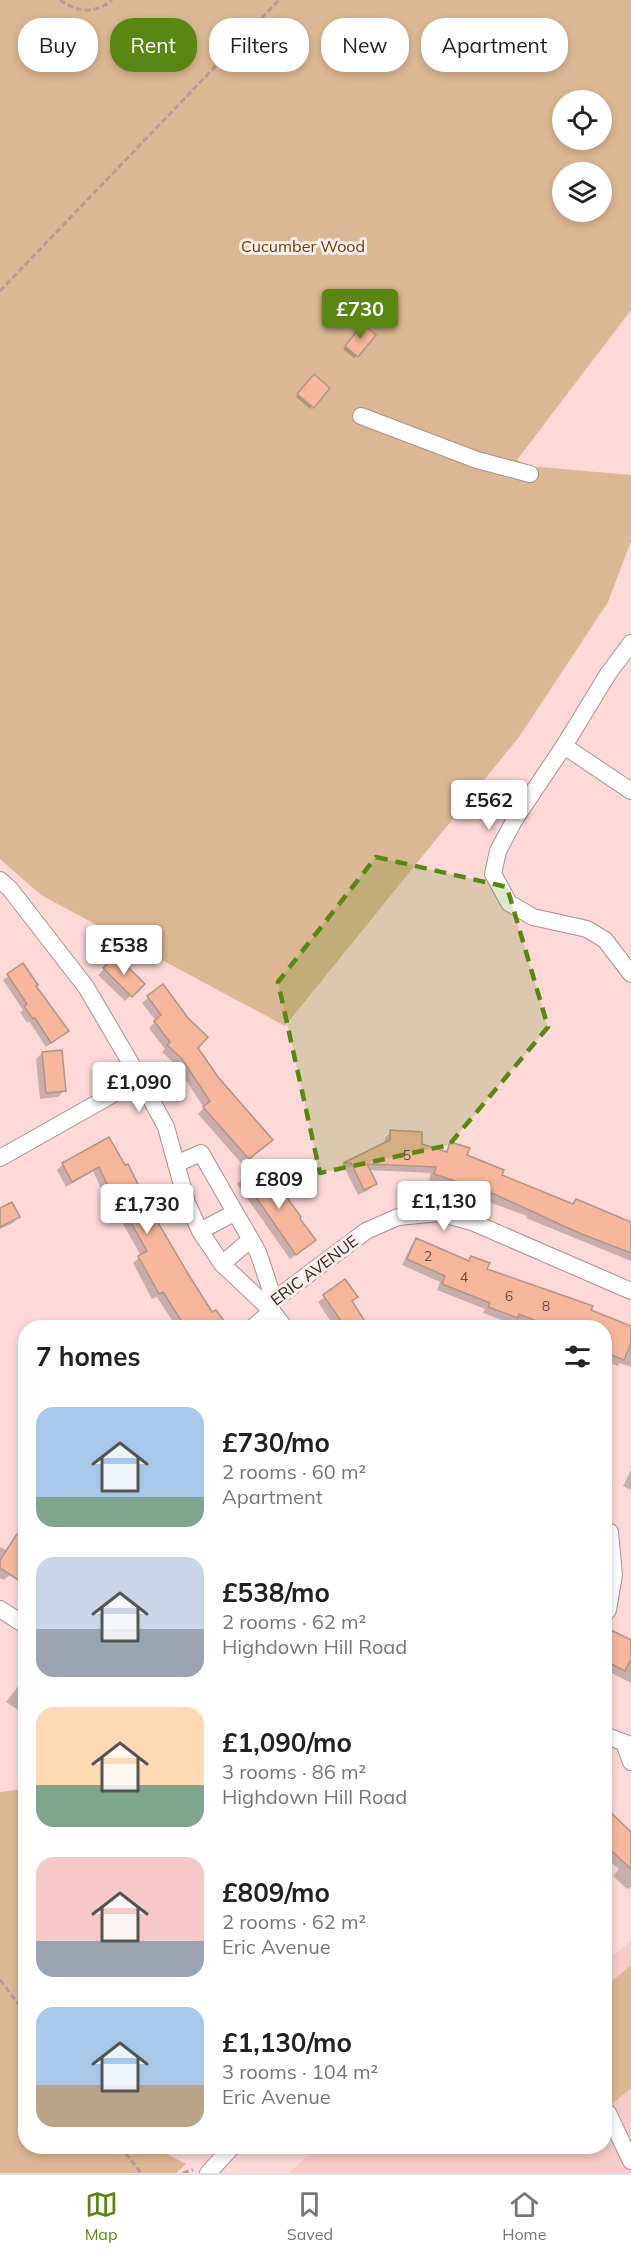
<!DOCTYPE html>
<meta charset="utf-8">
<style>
:root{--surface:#fff;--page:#f2f2f2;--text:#222;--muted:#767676;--line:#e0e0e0;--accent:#5a8614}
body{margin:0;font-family:Mulish,sans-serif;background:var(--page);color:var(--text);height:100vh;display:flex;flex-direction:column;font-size:22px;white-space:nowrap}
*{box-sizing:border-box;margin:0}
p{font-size:20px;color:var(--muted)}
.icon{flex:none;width:33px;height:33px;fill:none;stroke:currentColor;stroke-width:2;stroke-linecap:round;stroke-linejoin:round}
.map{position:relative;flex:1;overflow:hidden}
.sheet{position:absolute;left:18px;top:1320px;width:594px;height:834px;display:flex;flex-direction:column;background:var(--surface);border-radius:24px;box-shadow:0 3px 9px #0003}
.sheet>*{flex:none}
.banner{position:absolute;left:18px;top:18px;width:596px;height:54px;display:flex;gap:12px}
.fabs{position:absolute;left:552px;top:90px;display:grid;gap:12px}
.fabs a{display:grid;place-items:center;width:60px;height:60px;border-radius:50%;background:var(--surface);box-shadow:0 3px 9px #0003;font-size:30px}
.price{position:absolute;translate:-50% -51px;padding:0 14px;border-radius:6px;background:#fff;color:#222;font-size:20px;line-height:39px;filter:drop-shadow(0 2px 3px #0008)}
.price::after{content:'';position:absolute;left:50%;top:36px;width:18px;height:14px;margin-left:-9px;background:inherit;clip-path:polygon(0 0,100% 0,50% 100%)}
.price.on{background:var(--accent);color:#fff}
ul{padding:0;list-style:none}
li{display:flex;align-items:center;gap:18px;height:150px;padding:0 18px}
li span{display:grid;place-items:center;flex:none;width:168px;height:120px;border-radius:18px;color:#555}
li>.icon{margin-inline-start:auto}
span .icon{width:72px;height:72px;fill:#fffc;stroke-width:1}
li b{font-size:26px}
h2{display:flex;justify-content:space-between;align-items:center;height:72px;padding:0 18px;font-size:26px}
.pill{padding:0 21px;border-radius:24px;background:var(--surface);box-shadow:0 3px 9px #0003;font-size:21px;line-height:54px}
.pill.on{background:var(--accent);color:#fff}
.tabs{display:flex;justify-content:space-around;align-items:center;height:84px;border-top:2px solid var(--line);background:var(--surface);font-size:16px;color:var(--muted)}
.tabs a{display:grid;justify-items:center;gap:3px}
.tabs .on{color:var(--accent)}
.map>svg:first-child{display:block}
.built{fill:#f6cbc8}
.green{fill:#dcb793;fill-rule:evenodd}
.shadow{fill:#0003}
.building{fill:#f6b79c;stroke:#b19488;stroke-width:1.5}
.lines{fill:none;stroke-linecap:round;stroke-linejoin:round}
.minor-casing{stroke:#ae8e8c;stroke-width:18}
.path{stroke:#b59a97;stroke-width:3;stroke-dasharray:6 3;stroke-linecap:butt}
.minor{stroke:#fff;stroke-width:16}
.marked{fill:#5a8614;fill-opacity:0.2;stroke:#5a8614;stroke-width:4.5;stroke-dasharray:12 8;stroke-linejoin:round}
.labels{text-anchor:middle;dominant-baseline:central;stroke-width:6;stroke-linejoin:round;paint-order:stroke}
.number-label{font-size:14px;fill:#654c44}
.park-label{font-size:16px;fill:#6a3e02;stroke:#faeceb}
.street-label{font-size:16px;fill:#352827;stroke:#faeceb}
</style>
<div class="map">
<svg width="631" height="2173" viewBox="0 0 631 2173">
<rect width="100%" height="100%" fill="#fcd9d6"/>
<polygon class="built" points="631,1941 631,2173 288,2173 318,2147 604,2146 605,1962"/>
<g class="green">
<path d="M 0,0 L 631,0 L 631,310 L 517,460 L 528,466 L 631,475 L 631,541 L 608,602 L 519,737 L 285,1026 L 41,895 L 0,859 ZM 562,100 L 602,100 L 602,140 L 562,140 ZM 562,172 L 602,172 L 602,212 L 562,212 Z"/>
<polygon points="25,1789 26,2146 154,2147 186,2164 176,2173 0,2173 0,1792"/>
<polygon points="631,1965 631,2088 605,2110 605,1987"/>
</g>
<g class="shadow">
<polygon points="360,329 357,356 354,358 343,349"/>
<polygon points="314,376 328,388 310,409 296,397"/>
<polygon points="116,957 143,984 125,1001 98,975"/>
<polygon points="23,965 58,1020 68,1031 46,1047 29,1021 27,1023 20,1012 23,1010 3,980"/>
<polygon points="162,986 196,1048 265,1145 242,1164 198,1114 204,1108 176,1065 162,1052 165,1049 149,1028 156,1021 142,1003"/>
<polygon points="42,1053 64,1091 58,1097 40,1099 36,1059"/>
<polygon points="391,1132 420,1145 444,1153 451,1144 465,1156 500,1176 571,1205 576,1200 631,1223 631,1261 526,1218 527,1216 429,1180 431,1173 368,1170 375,1184 369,1190 358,1195 345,1169 339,1168 343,1164 384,1144 385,1138"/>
<polygon points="108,1139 150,1212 220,1328 177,1328 157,1297 152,1299 133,1263 141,1256 118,1215 114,1217 93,1171 66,1187 57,1170 63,1164"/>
<polygon points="243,1178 298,1219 308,1246 290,1259 237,1184"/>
<polygon points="0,1210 19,1217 13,1223 0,1229"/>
<polygon points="417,1240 467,1262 471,1258 485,1270 631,1328 629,1345 631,1346 631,1367 620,1363 617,1366 604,1360 604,1328 533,1328 513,1320 510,1323 483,1313 485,1309 437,1290 440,1282 402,1265 411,1246"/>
<polygon points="345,1281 350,1302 367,1328 335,1328 318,1302"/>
<polygon points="604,1456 606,1456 604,1474"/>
<polygon points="631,1470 631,1490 623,1486"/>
<polygon points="17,1536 10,1575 4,1580 0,1578 0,1547 6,1550"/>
<polygon points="26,1593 26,1609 18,1603"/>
<polygon points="611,1632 631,1642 631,1683 604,1669 604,1639"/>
<polygon points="26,1676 26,1715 6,1702"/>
<polygon points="604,1807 631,1832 631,1887 627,1889 613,1876 619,1869 604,1856"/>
</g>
<g class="building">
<polygon points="363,324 376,335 358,357 345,346"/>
<polygon points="314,374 330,388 314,408 297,394"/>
<polygon points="116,955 145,984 132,997 103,968"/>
<polygon points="23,963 38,985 36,986 69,1031 51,1043 35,1018 33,1019 24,1006 27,1004 7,974"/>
<polygon points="163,984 188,1018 208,1037 198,1048 218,1077 273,1140 249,1159 203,1107 210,1101 182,1059 167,1045 170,1042 154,1021 161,1015 147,996"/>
<polygon points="62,1050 66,1091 46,1093 42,1052"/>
<polygon points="390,1130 422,1132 422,1144 447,1152 450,1142 470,1148 467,1155 504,1170 502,1175 573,1204 576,1199 631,1222 631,1253 579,1233 494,1194 434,1174 436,1167 367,1164 377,1184 364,1190 351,1163 343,1163 390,1140"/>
<polygon points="109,1137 125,1165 128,1164 151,1211 190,1277 212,1312 216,1310 229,1328 186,1328 163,1292 159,1294 138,1256 147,1251 124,1210 120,1212 99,1167 72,1182 62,1163"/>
<polygon points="261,1164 282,1194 284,1193 301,1217 300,1219 316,1240 296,1255 242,1177"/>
<polygon points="12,1202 20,1217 0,1227 0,1208"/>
<polygon points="416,1238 469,1261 471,1256 490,1263 487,1269 593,1306 591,1310 631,1326 631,1343 624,1360 604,1352 604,1328 554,1328 519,1314 518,1318 488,1307 490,1303 442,1284 445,1276 407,1259"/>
<polygon points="345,1279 358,1297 352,1301 369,1328 346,1328 323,1295"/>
<polygon points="17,1534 26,1540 26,1585 0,1568 0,1560"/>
<polygon points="611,1630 631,1640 631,1659 625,1671 604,1660 604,1642"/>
<polygon points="604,1806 631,1832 631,1869 604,1844"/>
</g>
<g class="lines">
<g class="minor-casing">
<g id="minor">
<polyline points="361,416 477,460 530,474"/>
<polyline points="631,643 608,674 564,746 515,819 498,851 493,874 509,903 533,917 587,929 605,940 631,974"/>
<polyline points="564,746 631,791"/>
<polyline points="0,880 10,889 86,987 140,1079 166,1127 187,1203 200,1231 222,1264 272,1311 285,1328"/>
<polyline points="0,1158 140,1079"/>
<polyline points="176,1164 201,1153 258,1252 274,1300"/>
<polyline points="200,1231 234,1213"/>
<polyline points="222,1264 250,1240"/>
<polyline points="266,1306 366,1231 398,1217 439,1213 472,1222 631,1291"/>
<polyline points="252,1328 272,1311"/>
<polyline points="0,1609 26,1626"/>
<polyline points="604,1615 608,1610 614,1575 610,1532"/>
<polyline points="604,1735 631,1745"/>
<polyline points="624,1743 631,1762"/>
<polyline points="608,2113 631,2161"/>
<polyline points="208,2173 233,2146"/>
</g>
</g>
<g class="path">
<path d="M 60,0 C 78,13 95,14 112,0"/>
<polyline points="0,291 279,0"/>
<polyline points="0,1980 26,2014"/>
<polyline points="120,2146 141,2173"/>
<polyline points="183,2173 193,2170"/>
</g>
<use href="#minor" class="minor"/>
</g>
<path class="marked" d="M 376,857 L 507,887 L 548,1027 L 449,1145 L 320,1173 L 278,982 Z"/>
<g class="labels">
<g class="number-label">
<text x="407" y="1155">5</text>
<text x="428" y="1256">2</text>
<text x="464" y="1277">4</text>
<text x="509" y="1296">6</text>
<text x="546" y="1306">8</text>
</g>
<g class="park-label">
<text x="303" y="246">Cucumber Wood</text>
</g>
<g class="street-label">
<text transform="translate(314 1270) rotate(-37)">ERIC AVENUE</text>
</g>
</g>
</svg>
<div class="fabs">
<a><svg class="icon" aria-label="locate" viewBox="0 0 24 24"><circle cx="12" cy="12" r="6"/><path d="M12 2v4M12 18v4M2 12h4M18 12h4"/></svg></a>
<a><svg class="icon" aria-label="layers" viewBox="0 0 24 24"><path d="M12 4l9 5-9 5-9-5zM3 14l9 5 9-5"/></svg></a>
</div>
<b class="price on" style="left:360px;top:340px">£730</b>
<b class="price" style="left:489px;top:831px">£562</b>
<b class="price" style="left:124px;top:976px">£538</b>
<b class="price" style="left:139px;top:1113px">£1,090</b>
<b class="price" style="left:279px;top:1210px">£809</b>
<b class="price" style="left:444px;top:1232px">£1,130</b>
<b class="price" style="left:147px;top:1235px">£1,730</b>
<div class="banner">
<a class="pill">Buy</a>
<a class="pill on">Rent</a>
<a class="pill">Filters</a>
<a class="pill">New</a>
<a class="pill">Apartment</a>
</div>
<section class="sheet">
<h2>7 homes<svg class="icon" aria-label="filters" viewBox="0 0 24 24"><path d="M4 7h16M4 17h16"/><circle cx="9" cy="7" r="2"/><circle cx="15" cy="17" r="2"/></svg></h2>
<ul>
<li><span style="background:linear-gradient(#a9c7e8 75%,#7fa58c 0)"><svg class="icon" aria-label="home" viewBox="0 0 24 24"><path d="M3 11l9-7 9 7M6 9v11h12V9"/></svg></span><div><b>£730/mo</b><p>2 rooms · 60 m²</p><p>Apartment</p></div></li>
<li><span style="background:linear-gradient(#c9d6e8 60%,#9aa5b1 0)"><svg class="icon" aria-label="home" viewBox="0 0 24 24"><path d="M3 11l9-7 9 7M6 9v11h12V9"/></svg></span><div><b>£538/mo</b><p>2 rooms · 62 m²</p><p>Highdown Hill Road</p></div></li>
<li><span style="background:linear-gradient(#ffd9b3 65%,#7fa58c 0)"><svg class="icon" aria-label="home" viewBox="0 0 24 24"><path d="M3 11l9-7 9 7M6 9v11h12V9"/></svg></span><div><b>£1,090/mo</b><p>3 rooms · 86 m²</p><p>Highdown Hill Road</p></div></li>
<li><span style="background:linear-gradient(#f6c9c9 70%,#9aa5b1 0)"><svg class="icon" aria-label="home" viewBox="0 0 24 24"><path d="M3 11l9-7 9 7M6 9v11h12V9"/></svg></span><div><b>£809/mo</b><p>2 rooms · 62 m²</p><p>Eric Avenue</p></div></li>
<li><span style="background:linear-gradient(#a9c7e8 65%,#b9a48a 0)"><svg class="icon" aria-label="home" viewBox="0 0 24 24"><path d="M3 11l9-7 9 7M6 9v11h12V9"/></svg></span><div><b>£1,130/mo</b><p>3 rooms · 104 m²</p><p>Eric Avenue</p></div></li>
</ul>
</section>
</div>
<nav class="tabs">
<a class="on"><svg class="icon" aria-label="map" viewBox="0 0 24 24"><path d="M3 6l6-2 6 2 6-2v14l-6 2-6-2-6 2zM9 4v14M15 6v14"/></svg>Map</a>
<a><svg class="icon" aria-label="saved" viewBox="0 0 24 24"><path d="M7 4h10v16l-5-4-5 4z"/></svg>Saved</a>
<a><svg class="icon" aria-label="home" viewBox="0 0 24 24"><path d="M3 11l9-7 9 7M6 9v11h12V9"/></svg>Home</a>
</nav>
